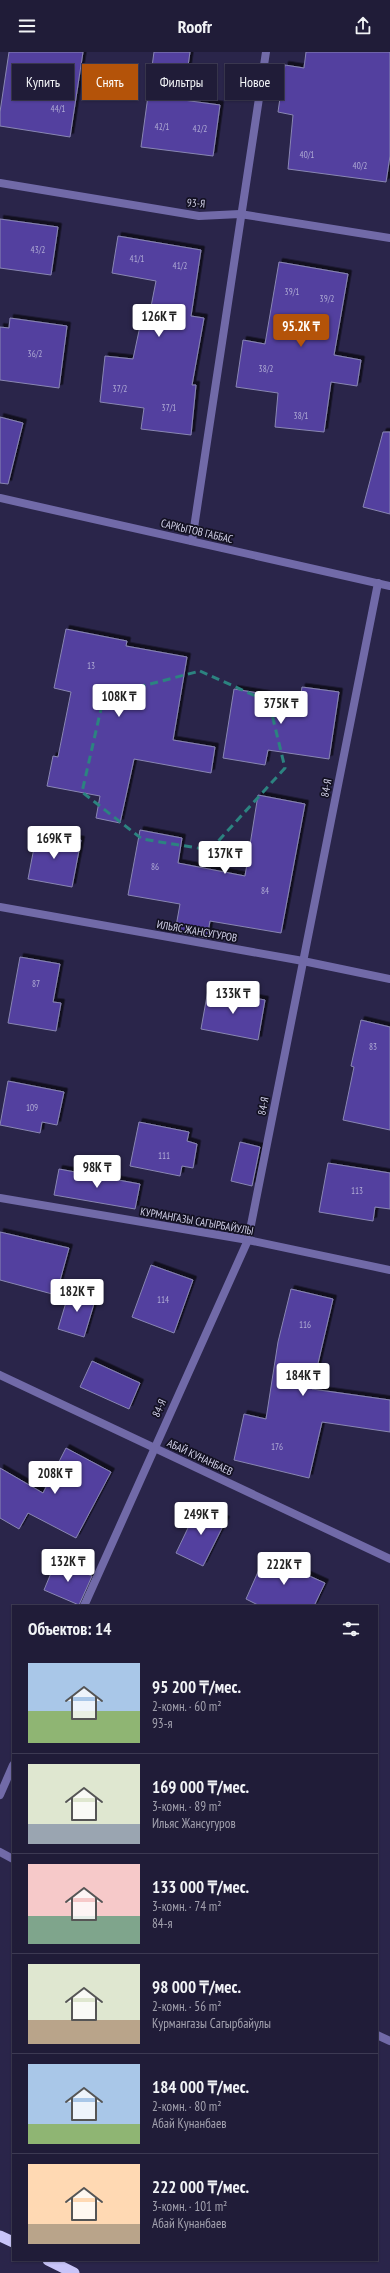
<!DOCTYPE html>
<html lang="ru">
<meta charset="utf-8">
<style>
:root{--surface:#201c38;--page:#282540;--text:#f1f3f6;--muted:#a2a1ae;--line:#3d3a53;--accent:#b45309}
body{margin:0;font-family:"PT Sans Narrow",sans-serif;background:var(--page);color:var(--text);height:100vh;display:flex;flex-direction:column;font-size:15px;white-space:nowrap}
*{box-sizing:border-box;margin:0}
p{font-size:13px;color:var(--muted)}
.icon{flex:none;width:22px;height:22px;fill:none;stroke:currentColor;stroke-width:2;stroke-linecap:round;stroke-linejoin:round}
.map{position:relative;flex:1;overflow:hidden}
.details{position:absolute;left:12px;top:1553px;width:366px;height:656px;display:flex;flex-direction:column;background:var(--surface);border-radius:0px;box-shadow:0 1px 3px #0004,0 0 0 1px var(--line)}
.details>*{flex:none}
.hud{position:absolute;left:12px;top:12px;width:366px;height:36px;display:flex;gap:8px}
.price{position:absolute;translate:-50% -34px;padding:0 9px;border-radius:4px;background:#fff;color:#222;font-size:13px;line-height:26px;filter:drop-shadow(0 1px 2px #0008)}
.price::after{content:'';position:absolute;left:50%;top:24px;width:12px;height:9px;margin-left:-6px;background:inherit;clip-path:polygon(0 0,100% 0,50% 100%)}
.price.selected{background:var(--accent);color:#fff}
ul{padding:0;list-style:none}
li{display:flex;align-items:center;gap:12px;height:100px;padding:0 16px}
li+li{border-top:1px solid var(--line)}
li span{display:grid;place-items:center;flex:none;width:112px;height:80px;border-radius:0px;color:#555}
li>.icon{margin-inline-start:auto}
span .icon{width:48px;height:48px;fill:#fffc;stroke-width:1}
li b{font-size:17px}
h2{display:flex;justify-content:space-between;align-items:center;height:48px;padding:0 16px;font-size:17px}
.pill{padding:0 14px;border-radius:0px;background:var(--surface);box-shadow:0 1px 3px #0004,0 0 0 1px var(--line);font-size:14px;line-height:36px}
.pill.selected{background:var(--accent);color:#fff}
header{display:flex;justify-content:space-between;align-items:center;height:52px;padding:0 16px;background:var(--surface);font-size:18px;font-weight:700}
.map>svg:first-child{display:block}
.building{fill:#52409f;stroke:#8986b3;filter:url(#shadow)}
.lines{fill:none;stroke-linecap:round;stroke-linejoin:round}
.minor{stroke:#716aa8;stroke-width:8}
.trunk{stroke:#c8c4f8;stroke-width:11}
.marked{fill:none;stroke:#2c8380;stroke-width:3;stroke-dasharray:8 5;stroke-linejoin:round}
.labels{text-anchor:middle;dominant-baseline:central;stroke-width:3.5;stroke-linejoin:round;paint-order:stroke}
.number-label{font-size:9px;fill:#b0abd5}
.street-label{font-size:11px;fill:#d0cfe7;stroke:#131122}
</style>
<header><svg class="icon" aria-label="menu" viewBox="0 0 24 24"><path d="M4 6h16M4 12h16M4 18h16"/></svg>Roofr<svg class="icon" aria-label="share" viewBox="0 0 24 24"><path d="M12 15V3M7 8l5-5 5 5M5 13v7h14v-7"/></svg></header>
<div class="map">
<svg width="390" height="2221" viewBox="0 0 390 2221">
<defs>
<filter id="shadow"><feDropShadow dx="3.5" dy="-3.5" stdDeviation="0" flood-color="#0009"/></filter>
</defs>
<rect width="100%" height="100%" fill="#2a254a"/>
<g class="building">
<polygon points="9,0 83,0 70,85 0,74 0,60"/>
<polygon points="154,0 190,0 183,48 220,53 213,104 141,95"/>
<polygon points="306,0 390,0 390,104 386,130 288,117 293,63 278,60 282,32 285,13 304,16"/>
<polygon points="0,167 58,175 51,223 0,216"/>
<polygon points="118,184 201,198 191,264 204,266 192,333 196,333 191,383 141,377 144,356 100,350 105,304 133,307 140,274 147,275 156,229 112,221"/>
<polygon points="279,210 348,222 334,303 361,308 357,334 331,330 324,380 275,375 278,341 236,335 243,288 265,292"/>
<polygon points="10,266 67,274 59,336 0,328 0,275 9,276"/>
<polygon points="0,365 23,371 8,432 0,431"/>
<polygon points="383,380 390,380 390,462 363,455"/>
<polygon points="66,577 127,589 126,594 187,605 173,688 215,695 211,721 134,707 120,771 96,766 100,744 47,734 53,704 58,705 71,640 54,636"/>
<polygon points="302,635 339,640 329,707 268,698 265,713 223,706 234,637 300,648"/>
<polygon points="258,743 305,752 281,881 210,869 207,886 175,880 180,852 128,843 140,778 182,786 178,811 245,824"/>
<polygon points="37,780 81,788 72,835 28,827"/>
<polygon points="20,905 60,912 53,950 61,951 56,979 8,971"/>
<polygon points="208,938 265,948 258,988 201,977"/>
<polygon points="361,968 390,975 390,1078 343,1068 354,1015 351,1014"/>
<polygon points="8,1029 64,1040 57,1073 42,1070 40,1081 0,1073"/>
<polygon points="139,1070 189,1080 187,1089 197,1092 193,1116 182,1114 180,1124 130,1114"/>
<polygon points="240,1090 260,1095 252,1134 231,1129"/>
<polygon points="328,1111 390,1121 390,1157 375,1155 373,1169 319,1160"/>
<polygon points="59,1117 140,1132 135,1157 54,1143"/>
<polygon points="0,1180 69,1196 56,1243 0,1228"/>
<polygon points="151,1213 193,1228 174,1281 132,1265"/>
<polygon points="70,1237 96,1245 84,1285 58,1277"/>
<polygon points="291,1237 333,1247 312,1337 390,1348 390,1380 322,1370 309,1426 234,1408 244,1362 266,1367 278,1290"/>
<polygon points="92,1309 140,1331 129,1357 80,1335"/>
<polygon points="66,1396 111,1420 76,1486 28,1461 19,1477 0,1466 0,1416 43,1441"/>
<polygon points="198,1455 226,1468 203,1514 176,1501"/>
<polygon points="265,1504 325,1531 314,1554 260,1554 246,1547"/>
<polygon points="56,1509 92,1524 79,1553 44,1538"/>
</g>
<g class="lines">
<g class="minor">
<polyline points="0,131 199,164 240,162 390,186"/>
<polyline points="0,446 390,534"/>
<polyline points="192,489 266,0"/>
<polyline points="0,855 303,909 390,927"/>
<polyline points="0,1146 248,1188 390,1218"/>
<polyline points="0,1323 390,1507"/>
<polyline points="84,1554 248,1188 378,531"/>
<polyline points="0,1743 13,1713"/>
<polyline points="0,1800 13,1807"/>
<polyline points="377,1983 390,1989"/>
</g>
<g class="trunk">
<polyline points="0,2184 13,2190"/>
<polyline points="48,2208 74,2221"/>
</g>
</g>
<path class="marked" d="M 200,619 L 269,650 L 285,716 L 210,798 L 142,787 L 82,740 L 104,644 Z"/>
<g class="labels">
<g class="number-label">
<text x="58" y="56">44/1</text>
<text x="162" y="74">42/1</text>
<text x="200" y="76">42/2</text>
<text x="307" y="102">40/1</text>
<text x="360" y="113">40/2</text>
<text x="38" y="197">43/2</text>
<text x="137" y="206">41/1</text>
<text x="180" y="213">41/2</text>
<text x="292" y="239">39/1</text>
<text x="327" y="246">39/2</text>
<text x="35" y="301">36/2</text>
<text x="266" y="316">38/2</text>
<text x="120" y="336">37/2</text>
<text x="169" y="355">37/1</text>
<text x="301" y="363">38/1</text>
<text x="91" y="613">13</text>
<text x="155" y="814">86</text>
<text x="265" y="838">84</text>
<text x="36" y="931">87</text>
<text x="373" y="994">83</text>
<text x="32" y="1055">109</text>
<text x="164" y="1103">111</text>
<text x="357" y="1138">113</text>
<text x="163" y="1247">114</text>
<text x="305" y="1272">116</text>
<text x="277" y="1394">176</text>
</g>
<g class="street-label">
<text transform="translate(196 151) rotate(5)">93-Я</text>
<text transform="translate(197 479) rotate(13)">САРКЫТОВ ГАББАС</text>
<text transform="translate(326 736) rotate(-79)">84-Я</text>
<text transform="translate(197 879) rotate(10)">ИЛЬЯС ЖАНСУГУРОВ</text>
<text transform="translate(263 1054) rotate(-79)">84-Я</text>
<text transform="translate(197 1169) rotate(10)">КУРМАНГАЗЫ САГЫРБАЙУЛЫ</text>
<text transform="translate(159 1356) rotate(-65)">84-Я</text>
<text transform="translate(200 1405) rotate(25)">АБАЙ КУНАНБАЕВ</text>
</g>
</g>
</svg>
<b class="price" style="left:159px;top:286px">126K ₸</b>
<b class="price selected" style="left:301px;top:296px">95.2K ₸</b>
<b class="price" style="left:119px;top:666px">108K ₸</b>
<b class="price" style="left:281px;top:673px">375K ₸</b>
<b class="price" style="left:54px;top:808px">169K ₸</b>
<b class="price" style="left:225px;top:823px">137K ₸</b>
<b class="price" style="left:233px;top:963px">133K ₸</b>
<b class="price" style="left:97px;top:1137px">98K ₸</b>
<b class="price" style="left:77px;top:1261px">182K ₸</b>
<b class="price" style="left:303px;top:1345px">184K ₸</b>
<b class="price" style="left:55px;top:1443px">208K ₸</b>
<b class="price" style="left:201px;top:1484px">249K ₸</b>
<b class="price" style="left:68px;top:1531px">132K ₸</b>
<b class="price" style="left:284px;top:1534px">222K ₸</b>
<div class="hud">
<a class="pill">Купить</a>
<a class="pill selected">Снять</a>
<a class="pill">Фильтры</a>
<a class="pill">Новое</a>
</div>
<section class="details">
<h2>Объектов: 14<svg class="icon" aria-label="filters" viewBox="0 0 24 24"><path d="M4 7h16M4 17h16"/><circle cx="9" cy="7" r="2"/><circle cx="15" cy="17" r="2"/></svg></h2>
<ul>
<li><span style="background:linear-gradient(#a9c7e8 60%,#8fb573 0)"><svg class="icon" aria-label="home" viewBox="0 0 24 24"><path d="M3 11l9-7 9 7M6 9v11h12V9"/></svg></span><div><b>95 200 ₸/мес.</b><p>2-комн. · 60 m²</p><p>93-я</p></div></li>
<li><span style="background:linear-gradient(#dfe7d0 75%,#9aa5b1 0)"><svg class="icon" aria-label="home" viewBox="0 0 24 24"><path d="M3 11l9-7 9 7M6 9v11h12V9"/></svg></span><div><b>169 000 ₸/мес.</b><p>3-комн. · 89 m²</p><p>Ильяс Жансугуров</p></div></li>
<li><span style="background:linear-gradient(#f6c9c9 65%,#7fa58c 0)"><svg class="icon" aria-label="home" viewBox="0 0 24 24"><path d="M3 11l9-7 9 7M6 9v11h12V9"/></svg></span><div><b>133 000 ₸/мес.</b><p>3-комн. · 74 m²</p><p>84-я</p></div></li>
<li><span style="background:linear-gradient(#dfe7d0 70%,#b9a48a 0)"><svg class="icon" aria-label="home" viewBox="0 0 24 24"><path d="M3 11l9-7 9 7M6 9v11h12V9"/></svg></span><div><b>98 000 ₸/мес.</b><p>2-комн. · 56 m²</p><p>Курмангазы Сагырбайулы</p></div></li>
<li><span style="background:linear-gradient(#a9c7e8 75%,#8fb573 0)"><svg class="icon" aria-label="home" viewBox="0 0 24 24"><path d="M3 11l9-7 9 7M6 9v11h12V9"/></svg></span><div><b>184 000 ₸/мес.</b><p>2-комн. · 80 m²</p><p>Абай Кунанбаев</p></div></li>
<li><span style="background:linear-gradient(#ffd9b3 75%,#b9a48a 0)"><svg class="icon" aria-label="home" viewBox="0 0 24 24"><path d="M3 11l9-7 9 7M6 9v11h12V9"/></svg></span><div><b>222 000 ₸/мес.</b><p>3-комн. · 101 m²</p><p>Абай Кунанбаев</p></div></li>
</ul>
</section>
</div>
